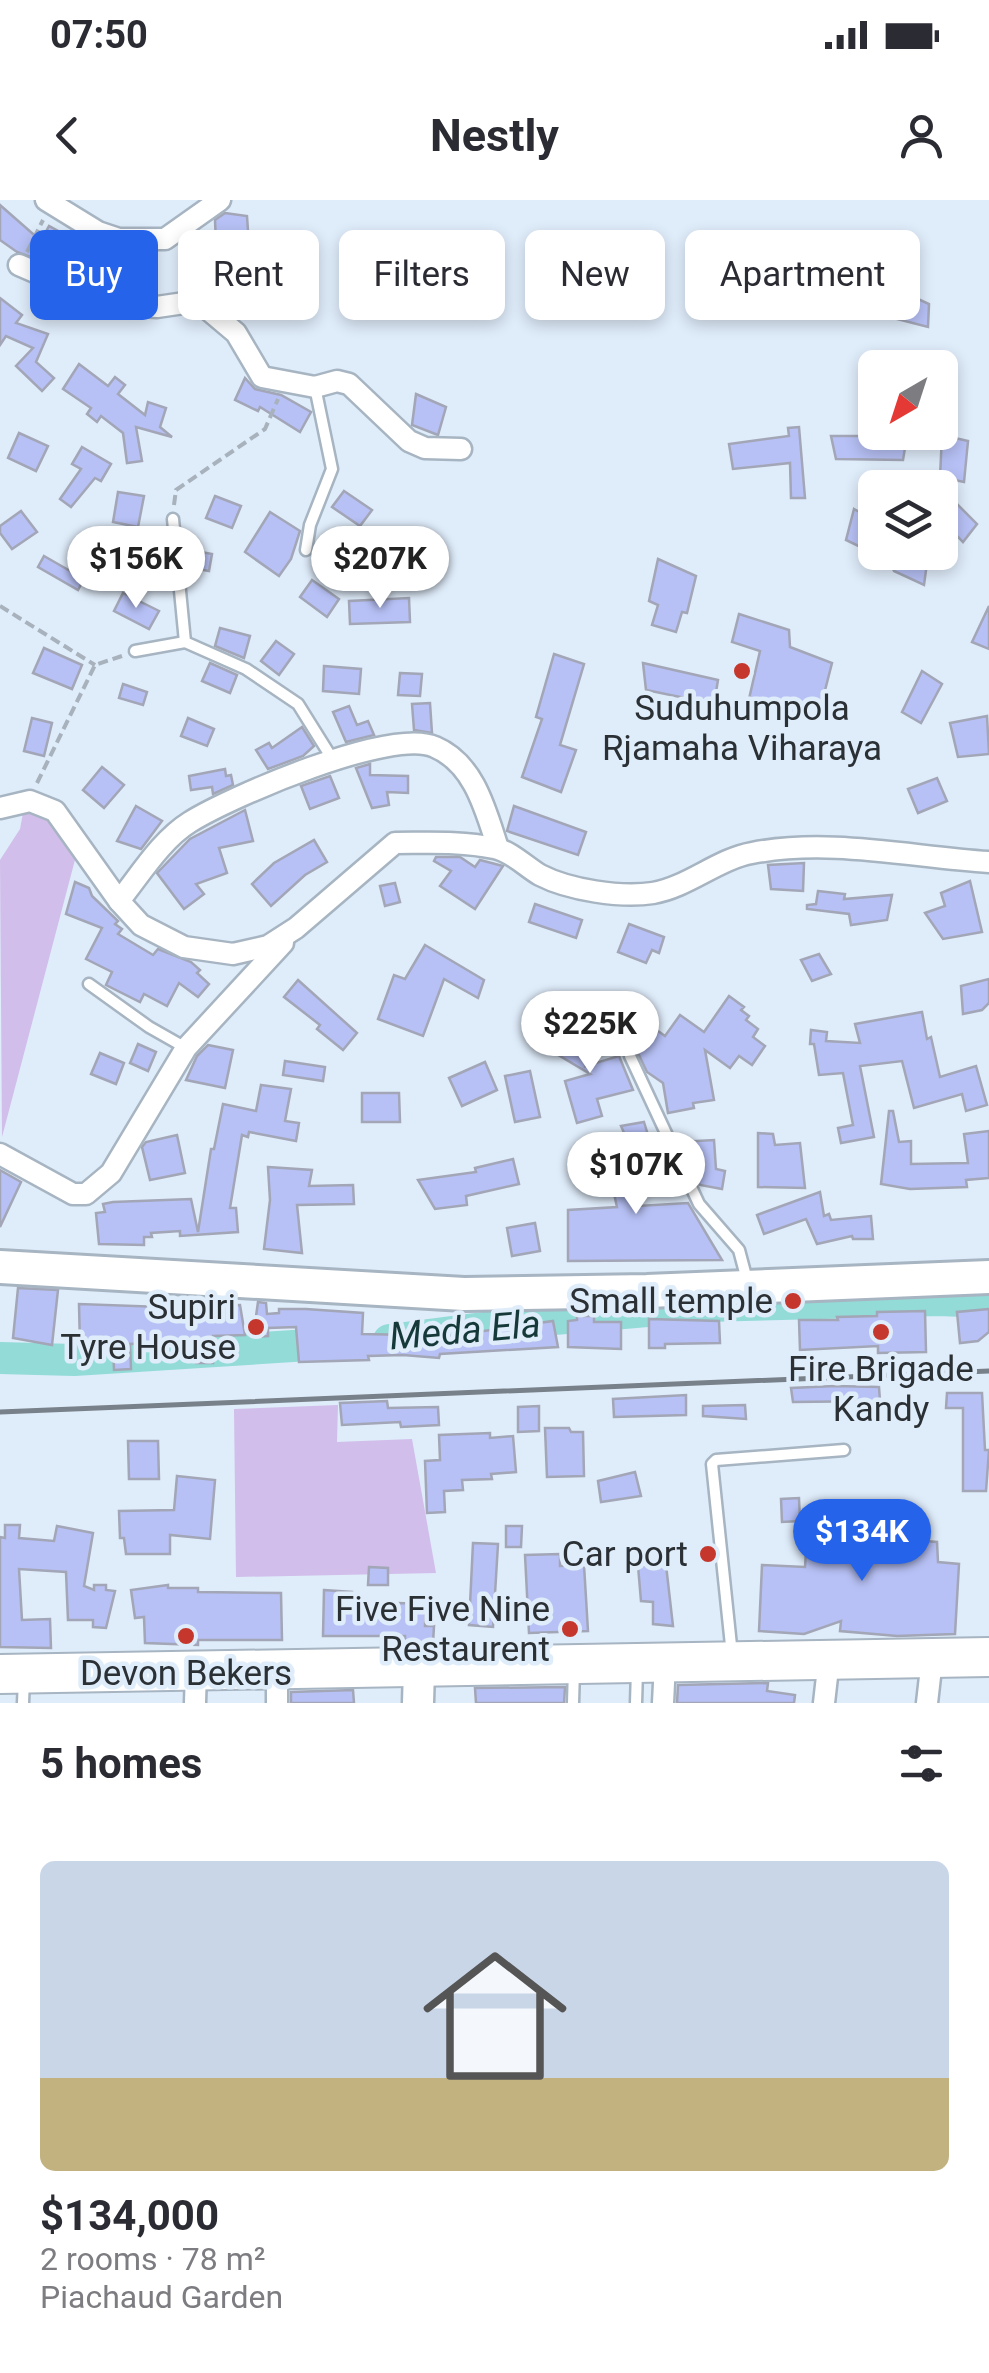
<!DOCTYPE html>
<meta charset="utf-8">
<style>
:root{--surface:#fff;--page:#f2f2f3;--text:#2b2b33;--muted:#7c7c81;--accent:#2563eb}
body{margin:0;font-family:Roboto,sans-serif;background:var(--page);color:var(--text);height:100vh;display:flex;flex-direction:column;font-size:38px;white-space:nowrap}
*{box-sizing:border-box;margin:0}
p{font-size:32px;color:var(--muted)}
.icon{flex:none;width:55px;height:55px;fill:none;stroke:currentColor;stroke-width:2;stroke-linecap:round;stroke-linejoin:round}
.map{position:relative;height:1503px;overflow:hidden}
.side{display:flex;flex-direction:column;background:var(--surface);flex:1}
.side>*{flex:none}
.guide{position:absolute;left:30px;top:30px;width:930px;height:90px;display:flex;gap:20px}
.needle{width:65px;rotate:219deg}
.fabs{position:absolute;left:858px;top:150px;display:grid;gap:20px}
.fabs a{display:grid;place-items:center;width:100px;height:100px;border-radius:15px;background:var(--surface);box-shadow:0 5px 15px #0003;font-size:50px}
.price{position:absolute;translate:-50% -85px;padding:0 22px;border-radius:35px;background:#fff;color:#222;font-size:32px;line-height:65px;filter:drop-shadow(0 2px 5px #0008)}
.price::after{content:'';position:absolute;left:50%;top:60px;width:30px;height:22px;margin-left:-15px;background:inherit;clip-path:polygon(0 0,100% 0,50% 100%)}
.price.current{background:var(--accent);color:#fff}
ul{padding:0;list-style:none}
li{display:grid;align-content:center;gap:20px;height:530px;padding:0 40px}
li span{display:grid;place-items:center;height:310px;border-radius:15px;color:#555}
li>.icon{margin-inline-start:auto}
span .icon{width:180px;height:180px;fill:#fffc;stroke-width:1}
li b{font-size:42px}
h2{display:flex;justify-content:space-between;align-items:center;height:120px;padding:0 40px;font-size:42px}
.chip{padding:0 35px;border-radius:15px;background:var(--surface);box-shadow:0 5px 15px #0003;font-size:35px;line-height:90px}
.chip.current{background:var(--accent);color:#fff}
.status{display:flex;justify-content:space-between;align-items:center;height:70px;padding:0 50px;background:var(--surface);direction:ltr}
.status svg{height:28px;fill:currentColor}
header{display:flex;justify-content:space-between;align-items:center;height:130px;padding:0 40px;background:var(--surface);font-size:45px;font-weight:700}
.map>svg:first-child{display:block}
.green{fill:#d1beea}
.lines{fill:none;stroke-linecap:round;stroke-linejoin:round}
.river{stroke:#92dbd7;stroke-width:32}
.building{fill:#b7c1f5;stroke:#a2a6b6;stroke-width:2.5}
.lane-casing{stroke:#a7b4c1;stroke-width:15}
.street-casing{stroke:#a7b4c1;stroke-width:25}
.secondary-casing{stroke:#a7b4c1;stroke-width:35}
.primary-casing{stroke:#a7b4c1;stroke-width:38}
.highway-casing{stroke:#a7b4c1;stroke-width:42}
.path{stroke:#a8b2bd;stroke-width:4;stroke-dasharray:10 5;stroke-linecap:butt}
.lane{stroke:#fff;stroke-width:10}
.street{stroke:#fff;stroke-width:20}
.secondary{stroke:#fff;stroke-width:30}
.primary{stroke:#fff;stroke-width:32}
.highway{stroke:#fff;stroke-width:38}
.rail{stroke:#788189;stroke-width:5}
.poi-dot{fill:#c5372c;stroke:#dfecfa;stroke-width:4}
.labels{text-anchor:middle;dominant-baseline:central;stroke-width:9;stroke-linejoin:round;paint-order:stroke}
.poi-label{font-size:35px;fill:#2b3035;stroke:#dfecfa;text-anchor:end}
.water-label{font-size:38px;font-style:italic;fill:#153938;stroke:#dfecfa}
</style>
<div class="status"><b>07:50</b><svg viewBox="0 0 49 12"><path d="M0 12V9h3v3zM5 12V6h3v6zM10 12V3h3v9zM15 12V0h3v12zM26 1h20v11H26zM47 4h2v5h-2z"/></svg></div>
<header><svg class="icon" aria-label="back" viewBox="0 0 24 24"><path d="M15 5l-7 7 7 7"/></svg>Nestly<svg class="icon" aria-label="person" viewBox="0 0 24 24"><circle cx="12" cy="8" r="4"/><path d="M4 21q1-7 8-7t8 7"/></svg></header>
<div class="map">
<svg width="989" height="1503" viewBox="0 0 989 1503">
<rect width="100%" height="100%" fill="#dfecfa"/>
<g class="green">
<polygon points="24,608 61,623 76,656 2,937 0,660 20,629"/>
<polygon points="338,1205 337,1242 412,1239 436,1373 236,1377 234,1209"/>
</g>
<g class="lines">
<g class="river">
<polyline points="389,1140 554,1119 705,1106 939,1100 989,1102"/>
<polyline points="0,1158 74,1160 340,1143"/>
</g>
</g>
<g class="building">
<polygon points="0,5 41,41 49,26 80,43 65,70 17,52 0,40"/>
<polygon points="225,13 247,16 249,46 216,45 215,20"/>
<polygon points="873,78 929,104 928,127 870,112"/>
<polygon points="0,98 22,115 16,123 48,134 36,162 54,178 42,191 16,166 33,148 6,136 0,145"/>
<polygon points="79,164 108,186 115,177 125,185 118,194 145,215 148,202 166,208 160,227 172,237 136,227 142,261 127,263 123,233 101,216 97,222 87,214 91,208 63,189"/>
<polygon points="245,178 255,189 281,195 311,212 300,232 260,207 258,211 235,200"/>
<polygon points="416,194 446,207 438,235 412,225"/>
<polygon points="799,227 805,298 791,298 790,263 733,269 729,244 789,236 788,228"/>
<polygon points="19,233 48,246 36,271 8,258"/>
<polygon points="942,235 968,241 964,282 940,277"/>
<polygon points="831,236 907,236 903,260 836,259"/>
<polygon points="82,247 111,264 101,281 95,278 71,307 60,299 81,269 72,264"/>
<polygon points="344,291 372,310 360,326 332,307"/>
<polygon points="118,292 144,296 138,327 113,322"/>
<polygon points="215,296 241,306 232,328 206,318"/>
<polygon points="952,299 977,324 963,342 940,318"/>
<polygon points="854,309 875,321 875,354 846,340"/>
<polygon points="21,311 37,332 12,349 0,333 0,326"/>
<polygon points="270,312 300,331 291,359 279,376 245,352"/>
<polygon points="185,349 212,354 209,371 186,367"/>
<polygon points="886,352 910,352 927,363 924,385 894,371"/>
<polygon points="44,356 84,379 78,390 38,367"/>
<polygon points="658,359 696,376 687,413 682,412 676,432 652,425 658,405 649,401"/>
<polygon points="312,380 339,399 327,417 300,397"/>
<polygon points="123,393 159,411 149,429 114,411"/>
<polygon points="409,398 410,422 350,424 349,401"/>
<polygon points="989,406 989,449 972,442"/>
<polygon points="739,414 789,430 790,447 832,463 821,506 808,502 805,516 749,499 760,451 732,442"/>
<polygon points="220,428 250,436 244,458 215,446"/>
<polygon points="276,441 294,454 279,475 261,461"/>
<polygon points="44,448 82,465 72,489 33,473"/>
<polygon points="554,454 584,464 560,545 576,550 561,592 522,577 542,519 536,517"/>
<polygon points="210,463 237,475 230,493 202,481"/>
<polygon points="643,463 718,480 714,504 646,490"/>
<polygon points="324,466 361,469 359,494 323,491"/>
<polygon points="922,471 942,484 921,523 902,512"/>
<polygon points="400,473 422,474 420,496 398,495"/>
<polygon points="123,484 147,492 143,505 119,498"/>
<polygon points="430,503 432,533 414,530 412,504"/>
<polygon points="349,506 357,525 368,521 374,535 346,542 333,512"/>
<polygon points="987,516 989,554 958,557 950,523"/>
<polygon points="32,518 52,523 44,556 24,551"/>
<polygon points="188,518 214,529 207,546 181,536"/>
<polygon points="302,527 314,546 303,556 268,569 256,550 269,543 272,548"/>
<polygon points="370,564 370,575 408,576 408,593 387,592 389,605 372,608 356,568"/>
<polygon points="102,567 124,585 104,608 83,590"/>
<polygon points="225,569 226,576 231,575 233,585 213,594 212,587 191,590 189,576"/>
<polygon points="330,576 339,598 310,609 301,586"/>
<polygon points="937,578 947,601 918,613 908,589"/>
<polygon points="136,606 162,621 141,649 117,641"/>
<polygon points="514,606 586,632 578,655 507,631"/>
<polygon points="245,610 253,641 219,648 227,673 196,684 204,694 184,709 157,673 190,639"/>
<polygon points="314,640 327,662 305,675 271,706 252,684 274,663"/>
<polygon points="436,657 460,657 475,667 480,660 503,666 475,709 440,686 451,671 434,661"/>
<polygon points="804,663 803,691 771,689 768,665"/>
<polygon points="970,681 982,732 943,739 925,713 945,706 941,693"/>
<polygon points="75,682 89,688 92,696 118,721 115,724 122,729 118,734 153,755 158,749 191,762 200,770 197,773 209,784 198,797 179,783 167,806 144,794 140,802 106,785 112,772 86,759 102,728 66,714"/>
<polygon points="395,683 400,702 385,706 380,686"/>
<polygon points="818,691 845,694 844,699 892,695 887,720 851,725 849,714 807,709 807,705 816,704"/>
<polygon points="535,704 582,720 576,738 529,722"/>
<polygon points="629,724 664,737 659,753 652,750 646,763 618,752"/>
<polygon points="425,745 484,780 478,798 444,779 423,836 378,819 394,775 405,779"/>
<polygon points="819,754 831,774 812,781 801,760"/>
<polygon points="989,779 989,803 982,810 963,814 961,786"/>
<polygon points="298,780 357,833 343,850 317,829 320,825 284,797"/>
<polygon points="729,796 744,807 741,810 749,816 746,820 758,829 753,837 765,846 752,865 739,856 730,868 705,850 714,900 693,903 694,908 668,913 663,883 647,872 637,851 630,847 647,823 665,836 680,815 704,832"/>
<polygon points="550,800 572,809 564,827 542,817"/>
<polygon points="922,812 927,839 931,837 940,877 976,866 987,905 966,911 962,894 914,908 902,861 860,866 874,937 841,943 838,928 853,925 843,873 819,875 814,844 810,844 811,830 827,832 826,841 860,843 855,824"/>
<polygon points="564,827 596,848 586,866 619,856 633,890 597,899 602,916 577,923 565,881 590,874 550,850"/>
<polygon points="138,844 156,852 148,871 130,863"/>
<polygon points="208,845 233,850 225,888 186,880 197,856"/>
<polygon points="100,853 124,863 116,884 91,874"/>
<polygon points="285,861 325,867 323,881 283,875"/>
<polygon points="485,862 497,890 462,906 449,878"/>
<polygon points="530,871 540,917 515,922 505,876"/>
<polygon points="261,885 291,889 285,921 299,923 296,941 249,932 248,937 242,935 230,1008 236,1008 238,1032 180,1036 180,1031 151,1033 152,1037 144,1037 144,1045 99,1044 96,1013 105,1012 103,1004 113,1002 191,999 198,1032 211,949 214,949 223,904 256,911"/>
<polygon points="362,893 399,893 400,922 362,922"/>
<polygon points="889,911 893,911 899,942 911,941 911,964 968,963 964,934 989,931 989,978 966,980 967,987 910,989 881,984"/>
<polygon points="644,922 658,968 630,981 638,1006 688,1003 722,1060 568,1061 568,1010 617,1007 604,949 632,951 621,926"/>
<polygon points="758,933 773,934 775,945 800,943 805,988 758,987"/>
<polygon points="177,935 185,973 150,980 142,947 146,942"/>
<polygon points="714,940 716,969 725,971 722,989 700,985 697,979 700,961 689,962 680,942"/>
<polygon points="513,959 519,984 466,996 467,1005 435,1009 418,980 476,972 475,968"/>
<polygon points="268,967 312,970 309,986 353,985 354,1004 297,1005 302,1053 264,1049 270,1000"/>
<polygon points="0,970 21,982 0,1027"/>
<polygon points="820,992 824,1016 829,1014 831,1020 871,1016 873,1039 853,1039 852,1036 817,1044 806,1019 764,1034 757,1015"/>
<polygon points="535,1023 540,1051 512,1056 507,1028"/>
<polygon points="18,1088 58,1090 52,1145 13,1138"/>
<polygon points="162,1098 195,1102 195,1106 240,1105 245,1135 213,1136 213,1163 196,1163 196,1141 130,1144 131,1169 114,1170 113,1144 80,1146 79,1104 162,1107"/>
<polygon points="258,1102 266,1103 267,1114 279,1113 279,1109 306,1109 363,1113 362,1134 411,1135 412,1132 449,1136 553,1121 558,1147 440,1154 439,1158 403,1155 368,1156 369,1160 299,1162 296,1127 268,1128 268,1136 253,1137"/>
<polygon points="989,1109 989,1132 978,1141 960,1143 957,1112"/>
<polygon points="925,1111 926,1152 878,1153 878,1146 800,1150 799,1120 838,1120 837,1117 877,1116 877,1112"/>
<polygon points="577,1116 594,1116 594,1122 621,1122 621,1149 568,1147 568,1121 577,1120"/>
<polygon points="649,1119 719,1121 720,1143 665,1144 665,1148 649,1148"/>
<polygon points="835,1186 879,1187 880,1201 793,1202 791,1188"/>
<polygon points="947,1193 982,1193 985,1250 989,1250 986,1291 963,1291 963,1208 946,1208"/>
<polygon points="686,1195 686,1215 614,1217 613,1199"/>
<polygon points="387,1201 388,1208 438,1207 439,1225 401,1227 400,1222 342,1225 340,1203"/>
<polygon points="745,1205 746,1219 703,1216 703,1206"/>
<polygon points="539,1206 539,1231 518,1232 518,1207"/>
<polygon points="545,1228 569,1228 571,1232 583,1232 584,1276 547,1277"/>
<polygon points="490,1233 490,1238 513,1236 516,1272 491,1274 492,1279 462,1280 463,1290 444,1291 445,1312 427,1313 425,1261 440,1260 439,1235"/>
<polygon points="128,1241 158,1241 159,1279 129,1279"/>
<polygon points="635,1272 641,1296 601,1302 598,1281"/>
<polygon points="177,1276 215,1280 210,1339 170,1335 170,1354 126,1354 124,1338 120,1338 119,1311 174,1310"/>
<polygon points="799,1298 800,1321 782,1322 781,1299"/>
<polygon points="808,1319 926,1332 925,1341 937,1342 938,1362 959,1364 955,1434 897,1436 840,1431 841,1421 804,1434 759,1431 762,1365 805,1367"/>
<polygon points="5,1325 20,1325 19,1338 54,1341 57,1326 93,1333 84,1386 94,1390 94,1385 106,1385 106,1390 115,1391 106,1428 93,1427 93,1420 68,1420 66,1372 19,1369 22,1420 50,1419 51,1448 0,1447 0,1337 5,1338"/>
<polygon points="506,1326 522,1326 521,1347 506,1347"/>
<polygon points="473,1343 498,1344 493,1427 469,1425"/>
<polygon points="560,1354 560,1366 584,1365 588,1431 529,1433 525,1355"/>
<polygon points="666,1365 673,1426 653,1424 653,1402 641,1401 638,1366"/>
<polygon points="369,1367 388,1368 388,1385 368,1385"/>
<polygon points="168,1385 168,1388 198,1388 198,1392 281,1393 282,1440 198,1440 198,1445 145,1443 144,1417 135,1418 131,1390"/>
<polygon points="324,1390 352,1392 351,1413 364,1413 364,1416 397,1418 398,1403 426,1404 425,1426 434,1426 433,1443 405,1442 405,1436 323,1436"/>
<polygon points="768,1483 767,1491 795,1495 794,1503 677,1503 678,1485"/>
<polygon points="565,1487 564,1503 476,1503 475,1488"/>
<polygon points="353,1490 354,1503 291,1503 291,1492"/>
</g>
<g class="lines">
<g class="lane-casing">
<g id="lane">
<polyline points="173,319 185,442 246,469 298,504 333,560"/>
<polyline points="306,350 310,325 332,269 315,187"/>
<polyline points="135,451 185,442"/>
<polyline points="89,784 149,827 186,848"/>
<polyline points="630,856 699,1004 739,1050 747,1080"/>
<polyline points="732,1455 712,1264 716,1260 844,1250"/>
<polyline points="23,1503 24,1479"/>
<polyline points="573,1503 574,1469"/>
<polyline points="636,1503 637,1470"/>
</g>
</g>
<g class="street-casing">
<g id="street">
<polyline points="46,0 98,32 119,39 165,39 220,0"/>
<polyline points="19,65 109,104 157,107 198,101 236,133 262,177 315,187 337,181 349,184 409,241 425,248 461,249"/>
<path d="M 0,608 L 30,601 L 55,611 L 119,701 L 141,725 L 184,747 L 233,754 L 268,746 L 296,728 L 395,643 C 427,643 462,641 494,648 C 511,651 526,667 540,675 C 569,690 621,698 653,693 C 688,687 718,659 752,653 C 830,638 911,657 989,662"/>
<path d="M 119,701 C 140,675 161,640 190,622 C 232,596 392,527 435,547 C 475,564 486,612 498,648"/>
<polyline points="0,954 73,994 86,994 111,973 186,848 283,743"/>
<polyline points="195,1503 196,1471"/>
<polyline points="277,1503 277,1470"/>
<polyline points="663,1503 665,1463"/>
<polyline points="824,1503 829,1459"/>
<polyline points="927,1503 932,1459"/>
</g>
</g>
<g class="secondary-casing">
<polyline id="secondary" points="418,1503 419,1469"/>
</g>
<g class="primary-casing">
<polyline id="primary" points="0,1067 464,1094 647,1091 989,1077"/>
</g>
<g class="highway-casing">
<polyline id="highway" points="0,1474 989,1457"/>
</g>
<g class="path">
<polyline points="27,52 43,20"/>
<polyline points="174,305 176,290 265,229 278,199"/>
<polyline points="0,406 95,465"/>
<polyline points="37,583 95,465 122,456"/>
</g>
<use href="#lane" class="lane"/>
<use href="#street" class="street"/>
<use href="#secondary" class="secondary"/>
<use href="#primary" class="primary"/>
<use href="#highway" class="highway"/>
<polyline class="rail" points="0,1212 989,1171"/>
</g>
<g class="poi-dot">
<circle cx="742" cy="471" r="10"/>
<circle cx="793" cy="1101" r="10"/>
<circle cx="256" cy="1127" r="10"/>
<circle cx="881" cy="1132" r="10"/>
<circle cx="708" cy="1354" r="10"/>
<circle cx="570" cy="1429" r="10"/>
<circle cx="186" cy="1436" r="10"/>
</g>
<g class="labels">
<g class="poi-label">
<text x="742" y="508" text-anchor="middle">Suduhumpola<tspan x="742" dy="40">Rjamaha Viharaya</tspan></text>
<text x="773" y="1101">Small temple</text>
<text x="236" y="1107">Supiri<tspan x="236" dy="40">Tyre House</tspan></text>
<text x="881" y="1169" text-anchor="middle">Fire Brigade<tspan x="881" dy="40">Kandy</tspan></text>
<text x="688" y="1354">Car port</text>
<text x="550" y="1409">Five Five Nine<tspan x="550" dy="40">Restaurent</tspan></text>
<text x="186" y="1473" text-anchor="middle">Devon Bekers</text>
</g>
<g class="water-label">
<text transform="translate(465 1130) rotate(-5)">Meda Ela</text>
</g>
</g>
</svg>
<div class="fabs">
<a><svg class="needle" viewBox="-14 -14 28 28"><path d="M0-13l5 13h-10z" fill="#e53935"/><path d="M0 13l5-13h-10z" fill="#7c7c81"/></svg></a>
<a><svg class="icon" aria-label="layers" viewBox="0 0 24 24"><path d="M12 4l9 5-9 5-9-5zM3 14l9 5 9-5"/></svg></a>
</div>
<b class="price" style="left:136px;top:411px">$156K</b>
<b class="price" style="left:380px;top:411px">$207K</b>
<b class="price" style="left:590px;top:876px">$225K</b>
<b class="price" style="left:636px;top:1017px">$107K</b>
<b class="price current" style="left:862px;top:1384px">$134K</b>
<div class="guide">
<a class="chip current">Buy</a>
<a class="chip">Rent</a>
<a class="chip">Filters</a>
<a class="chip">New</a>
<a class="chip">Apartment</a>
</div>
</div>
<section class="side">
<h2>5 homes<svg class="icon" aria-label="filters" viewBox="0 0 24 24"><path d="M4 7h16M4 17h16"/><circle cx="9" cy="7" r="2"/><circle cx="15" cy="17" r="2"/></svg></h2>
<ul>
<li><span style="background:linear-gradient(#c9d6e8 70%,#c2b280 0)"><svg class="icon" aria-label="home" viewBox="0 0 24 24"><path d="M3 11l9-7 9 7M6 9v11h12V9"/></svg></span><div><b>$134,000</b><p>2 rooms · 78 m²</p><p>Piachaud Garden</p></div></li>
</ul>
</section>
